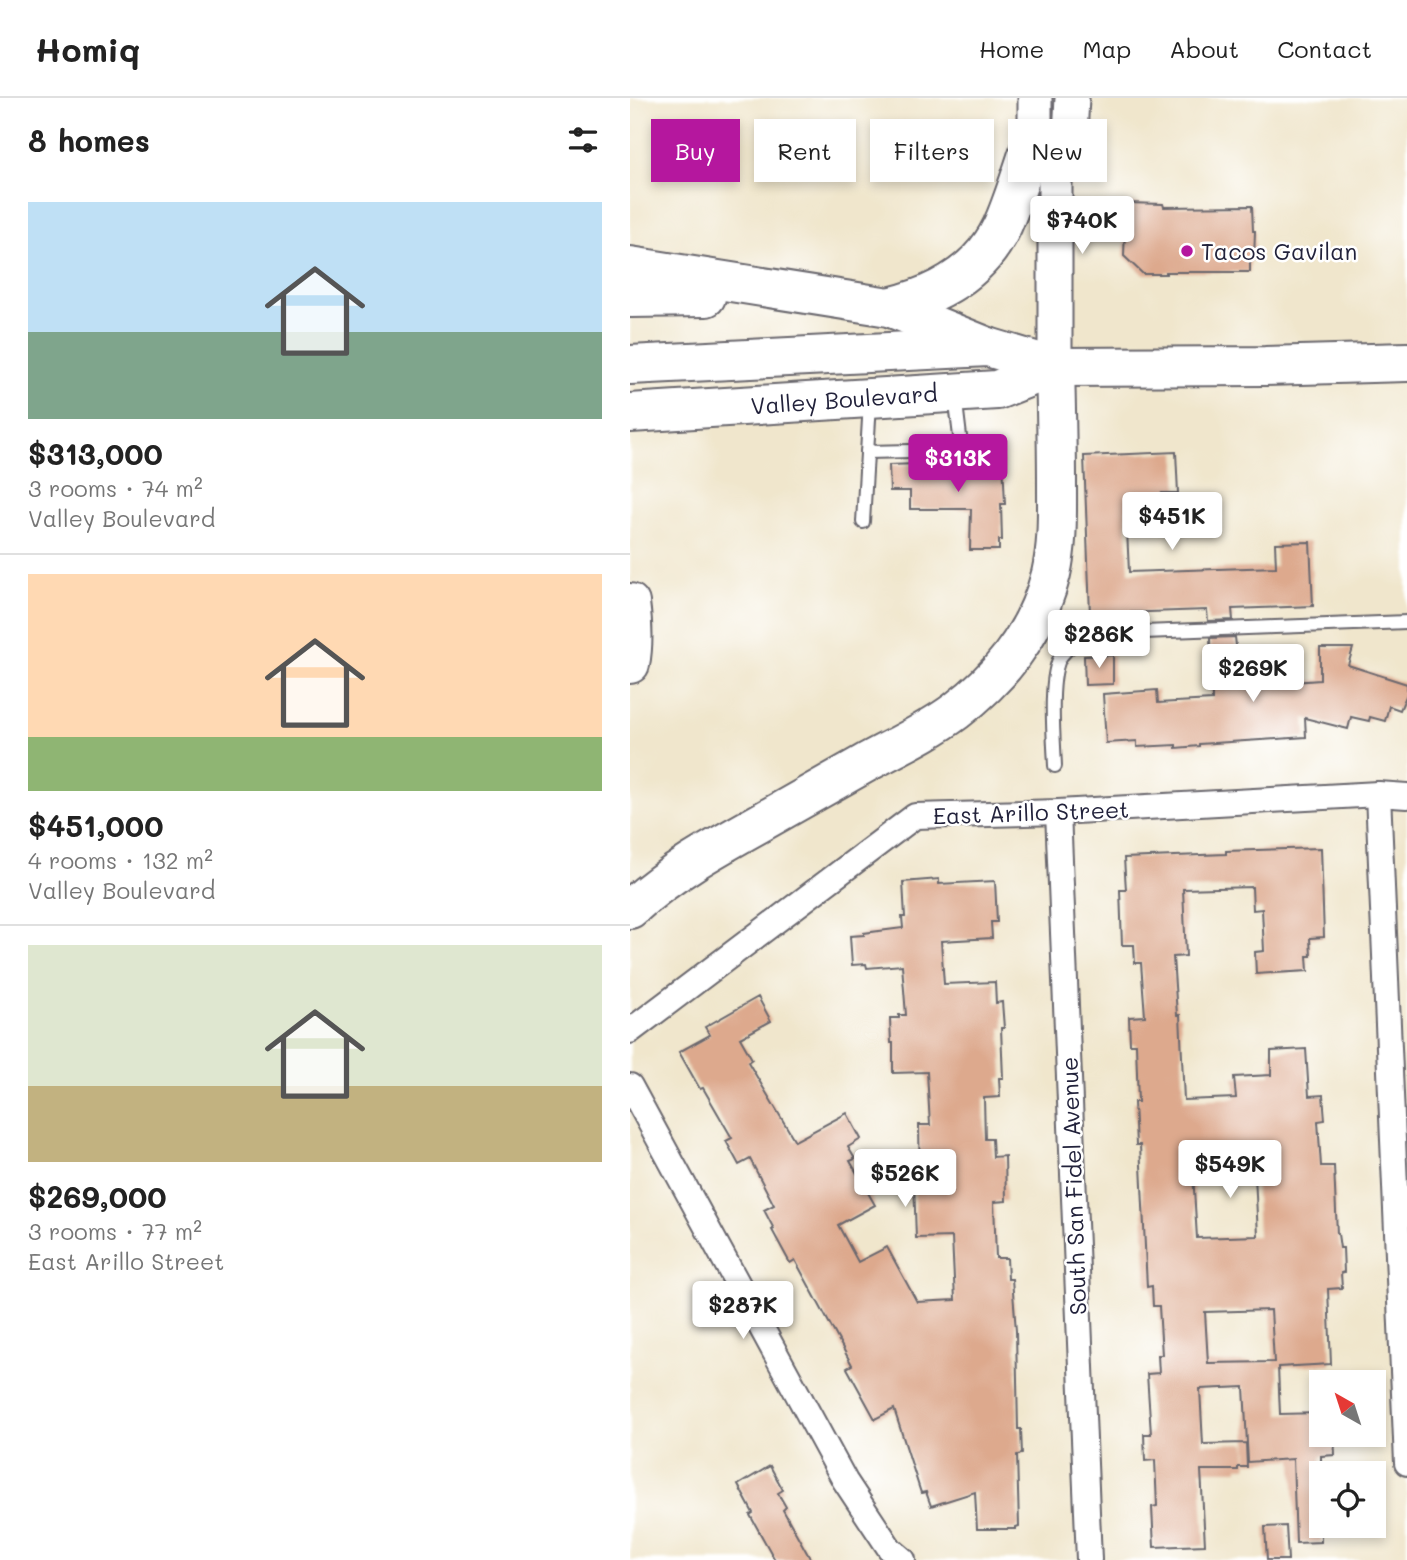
<!DOCTYPE html>
<meta charset="utf-8">
<style>
:root{--surface:#fff;--page:#f6f6f6;--text:#222;--muted:#767676;--line:#e0e0e0;--accent:#b5179e}
body{margin:0;font-family:Mali,sans-serif;background:var(--page);color:var(--text);height:100vh;display:flex;flex-direction:column;font-size:26px;white-space:nowrap}
*{box-sizing:border-box;margin:0}
p{font-size:23px;color:var(--muted)}
.icon{flex:none;width:38px;height:38px;fill:none;stroke:currentColor;stroke-width:2;stroke-linecap:round;stroke-linejoin:round}
.map{position:relative;flex:1;overflow:hidden}
.drawer{display:flex;flex-direction:column;background:var(--surface);width:630px}
.drawer>*{flex:none}
.hud{position:absolute;left:21px;top:21px;width:651px;height:63px;display:flex;gap:14px}
.needle{width:46px;rotate:321deg}
.fabs{position:absolute;left:679px;top:1272px;display:grid;gap:14px}
.fabs a{display:grid;place-items:center;width:77px;height:77px;border-radius:0px;background:var(--surface);box-shadow:0 4px 10px #0003;font-size:35px}
.price{position:absolute;translate:-50% -60px;padding:0 16px;border-radius:7px;background:#fff;color:#222;font-size:23px;line-height:46px;filter:drop-shadow(0 2px 4px #0008)}
.price::after{content:'';position:absolute;left:50%;top:42px;width:21px;height:16px;margin-left:-10px;background:inherit;clip-path:polygon(0 0,100% 0,50% 100%)}
.price.on{background:var(--accent);color:#fff}
ul{padding:0;list-style:none}
li{display:grid;align-content:center;gap:14px;height:371px;padding:0 28px}
li+li{border-top:2px solid var(--line)}
li span{display:grid;place-items:center;height:217px;border-radius:0px;color:#555}
li>.icon{margin-inline-start:auto}
span .icon{width:126px;height:126px;fill:#fffc;stroke-width:1}
li b{font-size:30px}
h2{display:flex;justify-content:space-between;align-items:center;height:84px;padding:0 28px;font-size:30px}
.pill{padding:0 24px;border-radius:0px;background:var(--surface);box-shadow:0 4px 10px #0003;font-size:24px;line-height:63px}
.pill.on{background:var(--accent);color:#fff}
header{display:flex;align-items:center;gap:42px;box-sizing:border-box;height:98px;padding:0 35px;background:var(--surface);border-bottom:2px solid var(--line)}
header strong{font-size:33px}
nav{display:flex;gap:38px;margin-inline-start:auto;font-size:24px}
main{display:flex;flex:1;min-height:0}
.map>svg:first-child{display:block}
.building{fill:#dda98d;fill-rule:evenodd}
.lines{fill:none;stroke-linecap:round;stroke-linejoin:round}
.lane-casing{stroke:#6a676e;stroke-width:16}
.street-casing{stroke:#6a676e;stroke-width:28}
.secondary-casing{stroke:#6a676e;stroke-width:37}
.primary-casing{stroke:#6a676e;stroke-width:42}
.highway-casing{stroke:#6a676e;stroke-width:42}
.lane{stroke:#fff;stroke-width:12}
.street{stroke:#fff;stroke-width:24}
.secondary{stroke:#fff;stroke-width:33}
.primary{stroke:#fff;stroke-width:38}
.highway{stroke:#fff;stroke-width:38}
.poi-dot{fill:#b5179e;stroke:#fff;stroke-width:2.5}
.labels{text-anchor:middle;dominant-baseline:central;stroke-width:5;stroke-linejoin:round;paint-order:stroke}
.poi-label{font-size:23px;fill:#22223b;stroke:#fff;text-anchor:start}
.street-label{font-size:23px;fill:#22223b;stroke:#fff}
</style>
<header>
<strong>Homiq</strong>
<nav><a>Home</a><a>Map</a><a>About</a><a>Contact</a></nav>
</header>
<main>
<section class="drawer">
<h2>8 homes<svg class="icon" aria-label="filters" viewBox="0 0 24 24"><path d="M4 7h16M4 17h16"/><circle cx="9" cy="7" r="2"/><circle cx="15" cy="17" r="2"/></svg></h2>
<ul>
<li><span style="background:linear-gradient(#bfe0f5 60%,#7fa58c 0)"><svg class="icon" aria-label="home" viewBox="0 0 24 24"><path d="M3 11l9-7 9 7M6 9v11h12V9"/></svg></span><div><b>$313,000</b><p>3 rooms · 74 m²</p><p>Valley Boulevard</p></div></li>
<li><span style="background:linear-gradient(#ffd9b3 75%,#8fb573 0)"><svg class="icon" aria-label="home" viewBox="0 0 24 24"><path d="M3 11l9-7 9 7M6 9v11h12V9"/></svg></span><div><b>$451,000</b><p>4 rooms · 132 m²</p><p>Valley Boulevard</p></div></li>
<li><span style="background:linear-gradient(#dfe7d0 65%,#c2b280 0)"><svg class="icon" aria-label="home" viewBox="0 0 24 24"><path d="M3 11l9-7 9 7M6 9v11h12V9"/></svg></span><div><b>$269,000</b><p>3 rooms · 77 m²</p><p>East Arillo Street</p></div></li>
</ul>
</section>
<div class="map">
<svg width="777" height="1462" viewBox="0 0 777 1462">
<rect width="100%" height="100%" fill="#fff"/>
<filter id="ink" filterUnits="userSpaceOnUse"><feTurbulence type="fractalNoise" baseFrequency=".0143" numOctaves="2"/><feDisplacementMap in="SourceGraphic" scale="14" xChannelSelector="R" yChannelSelector="G"/><feConvolveMatrix kernelMatrix="1 2 1 2 8 2 1 2 1" color-interpolation-filters="sRGB"/></filter>
<filter id="wash" filterUnits="userSpaceOnUse"><feTurbulence type="fractalNoise" baseFrequency=".00686" numOctaves="4" result="noise"/><feDisplacementMap in="SourceGraphic" scale="28" xChannelSelector="R" yChannelSelector="G"/><feGaussianBlur stdDeviation="1.57" result="paint"/><feColorMatrix in="noise" values="0 0 0 0 0 0 0 0 0 0 0 0 0 0 0 0 0 1.4 0 .05"/><feComposite in="paint" operator="in"/></filter>
<g filter="url(#wash)">
<rect width="100%" height="100%" fill="#f0e6cc"/>
<g id="blocks">
<g class="building">
<polygon points="496,105 533,106 534,109 622,108 623,133 625,133 624,162 620,162 620,174 536,174 536,176 513,176 494,158"/>
<polygon points="546,354 548,395 532,395 533,398 507,399 508,411 496,411 499,474 646,469 645,445 680,444 683,508 602,511 603,522 578,523 577,512 460,516 454,358"/>
<polygon points="373,363 375,406 371,406 372,442 369,442 369,452 340,452 341,411 280,411 280,393 260,393 259,367"/>
<polygon points="605,539 607,556 609,556 610,588 690,582 690,550 723,550 718,567 777,586 777,596 770,612 759,608 755,623 740,619 739,623 721,619 718,631 675,620 676,639 569,646 569,648 546,650 546,647 507,649 507,643 476,645 473,596 527,592 528,605 582,602 580,540"/>
<polygon points="483,557 483,586 455,587 454,558"/>
<path d="M 691,750 L 694,839 L 680,840 L 681,858 L 677,858 L 678,873 L 626,876 L 625,854 L 634,853 L 632,811 L 623,812 L 622,789 L 553,791 L 556,858 L 543,859 L 547,917 L 550,917 L 554,1002 L 606,1000 L 604,979 L 641,977 L 641,953 L 676,951 L 679,998 L 693,997 L 695,1022 L 688,1023 L 691,1068 L 704,1068 L 707,1136 L 708,1136 L 710,1150 L 713,1150 L 714,1174 L 711,1175 L 712,1190 L 698,1191 L 701,1266 L 648,1269 L 650,1316 L 691,1315 L 691,1337 L 704,1337 L 705,1357 L 691,1358 L 691,1444 L 666,1445 L 663,1361 L 618,1364 L 614,1289 L 570,1291 L 573,1346 L 616,1345 L 617,1369 L 608,1369 L 608,1372 L 571,1372 L 575,1447 L 524,1449 L 522,1409 L 527,1408 L 525,1362 L 515,1363 L 514,1336 L 521,1336 L 517,1276 L 529,1275 L 528,1257 L 532,1257 L 529,1208 L 523,1208 L 522,1188 L 517,1189 L 510,1047 L 506,1047 L 504,1004 L 508,1004 L 506,946 L 500,946 L 499,919 L 515,918 L 511,865 L 505,865 L 504,847 L 492,847 L 490,792 L 496,792 L 494,760 L 596,756 L 596,753 ZM 624,1057 L 628,1138 L 567,1140 L 562,1059 ZM 641,1212 L 644,1264 L 578,1265 L 575,1214 Z"/>
<polygon points="309,781 309,786 365,783 367,824 361,824 362,840 311,843 314,886 365,884 366,905 372,904 374,930 371,930 373,980 369,980 370,999 354,1000 355,1041 362,1041 363,1059 375,1058 376,1103 364,1104 366,1160 377,1160 378,1181 382,1181 386,1233 388,1331 391,1331 392,1356 387,1357 389,1428 386,1429 386,1431 347,1431 345,1394 301,1408 296,1394 291,1395 264,1311 245,1321 217,1270 222,1267 165,1162 160,1165 142,1132 144,1131 134,1112 144,1107 120,1061 109,1067 96,1043 102,1040 73,990 70,991 49,954 80,937 75,929 128,899 141,923 110,940 122,961 118,964 165,1043 217,1015 231,1041 218,1049 225,1061 220,1063 245,1107 208,1127 228,1164 257,1149 287,1204 325,1202 322,1139 286,1140 284,1083 290,1083 289,1027 300,1027 297,974 263,975 263,945 261,945 260,920 269,920 269,917 276,917 272,867 237,870 236,866 222,867 220,838 234,837 234,835 273,830 272,819 275,819 273,784"/>
<polygon points="140,1368 153,1392 148,1395 156,1409 153,1412 181,1462 145,1462 120,1417 123,1415 108,1387"/>
<polygon points="656,1428 658,1462 637,1462 635,1429"/>
</g>
</g>
</g>
<g filter="url(#ink)">
<use href="#blocks" fill-opacity="0" stroke="#6a676e" stroke-width="2"/>
<g class="lines">
<g class="lane-casing">
<g id="lane">
<polyline points="237,354 327,352 331,347 325,297"/>
<polyline points="233,424 240,304"/>
<path d="M 425,668 C 424,643 418,578 431,558 C 439,547 450,541 462,536 L 777,524"/>
</g>
</g>
<g class="street-casing">
<g id="street">
<polyline points="748,696 777,1365"/>
<polyline points="428,714 459,1462"/>
<polyline points="0,933 285,718 428,714 748,696 777,698"/>
<polyline points="0,988 215,1383 260,1451 273,1462"/>
</g>
</g>
<g class="secondary-casing">
<g id="secondary">
<polyline points="405,0 405,36 425,48"/>
<polyline points="425,48 440,37 442,0"/>
<polyline points="425,269 425,48"/>
</g>
</g>
<g class="primary-casing">
<g id="primary">
<polyline points="0,267 358,249 425,269 635,268 777,264"/>
<polyline points="0,315 367,292 425,269"/>
</g>
</g>
<g class="highway-casing">
<g id="highway">
<polyline points="0,168 259,209 358,249"/>
<polyline points="0,200 76,199"/>
<path d="M 259,209 C 310,197 356,171 376,119 C 387,92 395,64 405,36"/>
<path d="M 0,505 C 3,526 4,545 0,566"/>
<path d="M 0,811 C 38,776 83,751 128,726 C 164,706 199,686 234,666 C 265,649 298,634 326,613 C 372,578 407,532 421,476 C 428,446 427,416 427,386 C 427,347 426,308 425,269"/>
</g>
</g>
<use href="#lane" class="lane"/>
<use href="#street" class="street"/>
<use href="#secondary" class="secondary"/>
<use href="#primary" class="primary"/>
<use href="#highway" class="highway"/>
</g>
</g>
<circle class="poi-dot" cx="557" cy="153" r="7"/>
<g class="labels">
<g class="poi-label">
<text x="571" y="153">Tacos Gavilan</text>
</g>
<g class="street-label">
<text transform="translate(214 301) rotate(-4)">Valley Boulevard</text>
<text transform="translate(401 714) rotate(-2)">East Arillo Street</text>
<text transform="translate(443 1088) rotate(-92)">South San Fidel Avenue</text>
</g>
</g>
</svg>
<div class="fabs">
<a><svg class="needle" viewBox="-14 -14 28 28"><path d="M0-13l5 13h-10z" fill="#e53935"/><path d="M0 13l5-13h-10z" fill="#767676"/></svg></a>
<a><svg class="icon" aria-label="locate" viewBox="0 0 24 24"><circle cx="12" cy="12" r="6"/><path d="M12 2v4M12 18v4M2 12h4M18 12h4"/></svg></a>
</div>
<b class="price" style="left:452px;top:158px">$740K</b>
<b class="price on" style="left:328px;top:396px">$313K</b>
<b class="price" style="left:542px;top:454px">$451K</b>
<b class="price" style="left:469px;top:572px">$286K</b>
<b class="price" style="left:623px;top:606px">$269K</b>
<b class="price" style="left:600px;top:1102px">$549K</b>
<b class="price" style="left:275px;top:1111px">$526K</b>
<b class="price" style="left:113px;top:1243px">$287K</b>
<div class="hud">
<a class="pill on">Buy</a>
<a class="pill">Rent</a>
<a class="pill">Filters</a>
<a class="pill">New</a>
</div>
</div>
</main>
